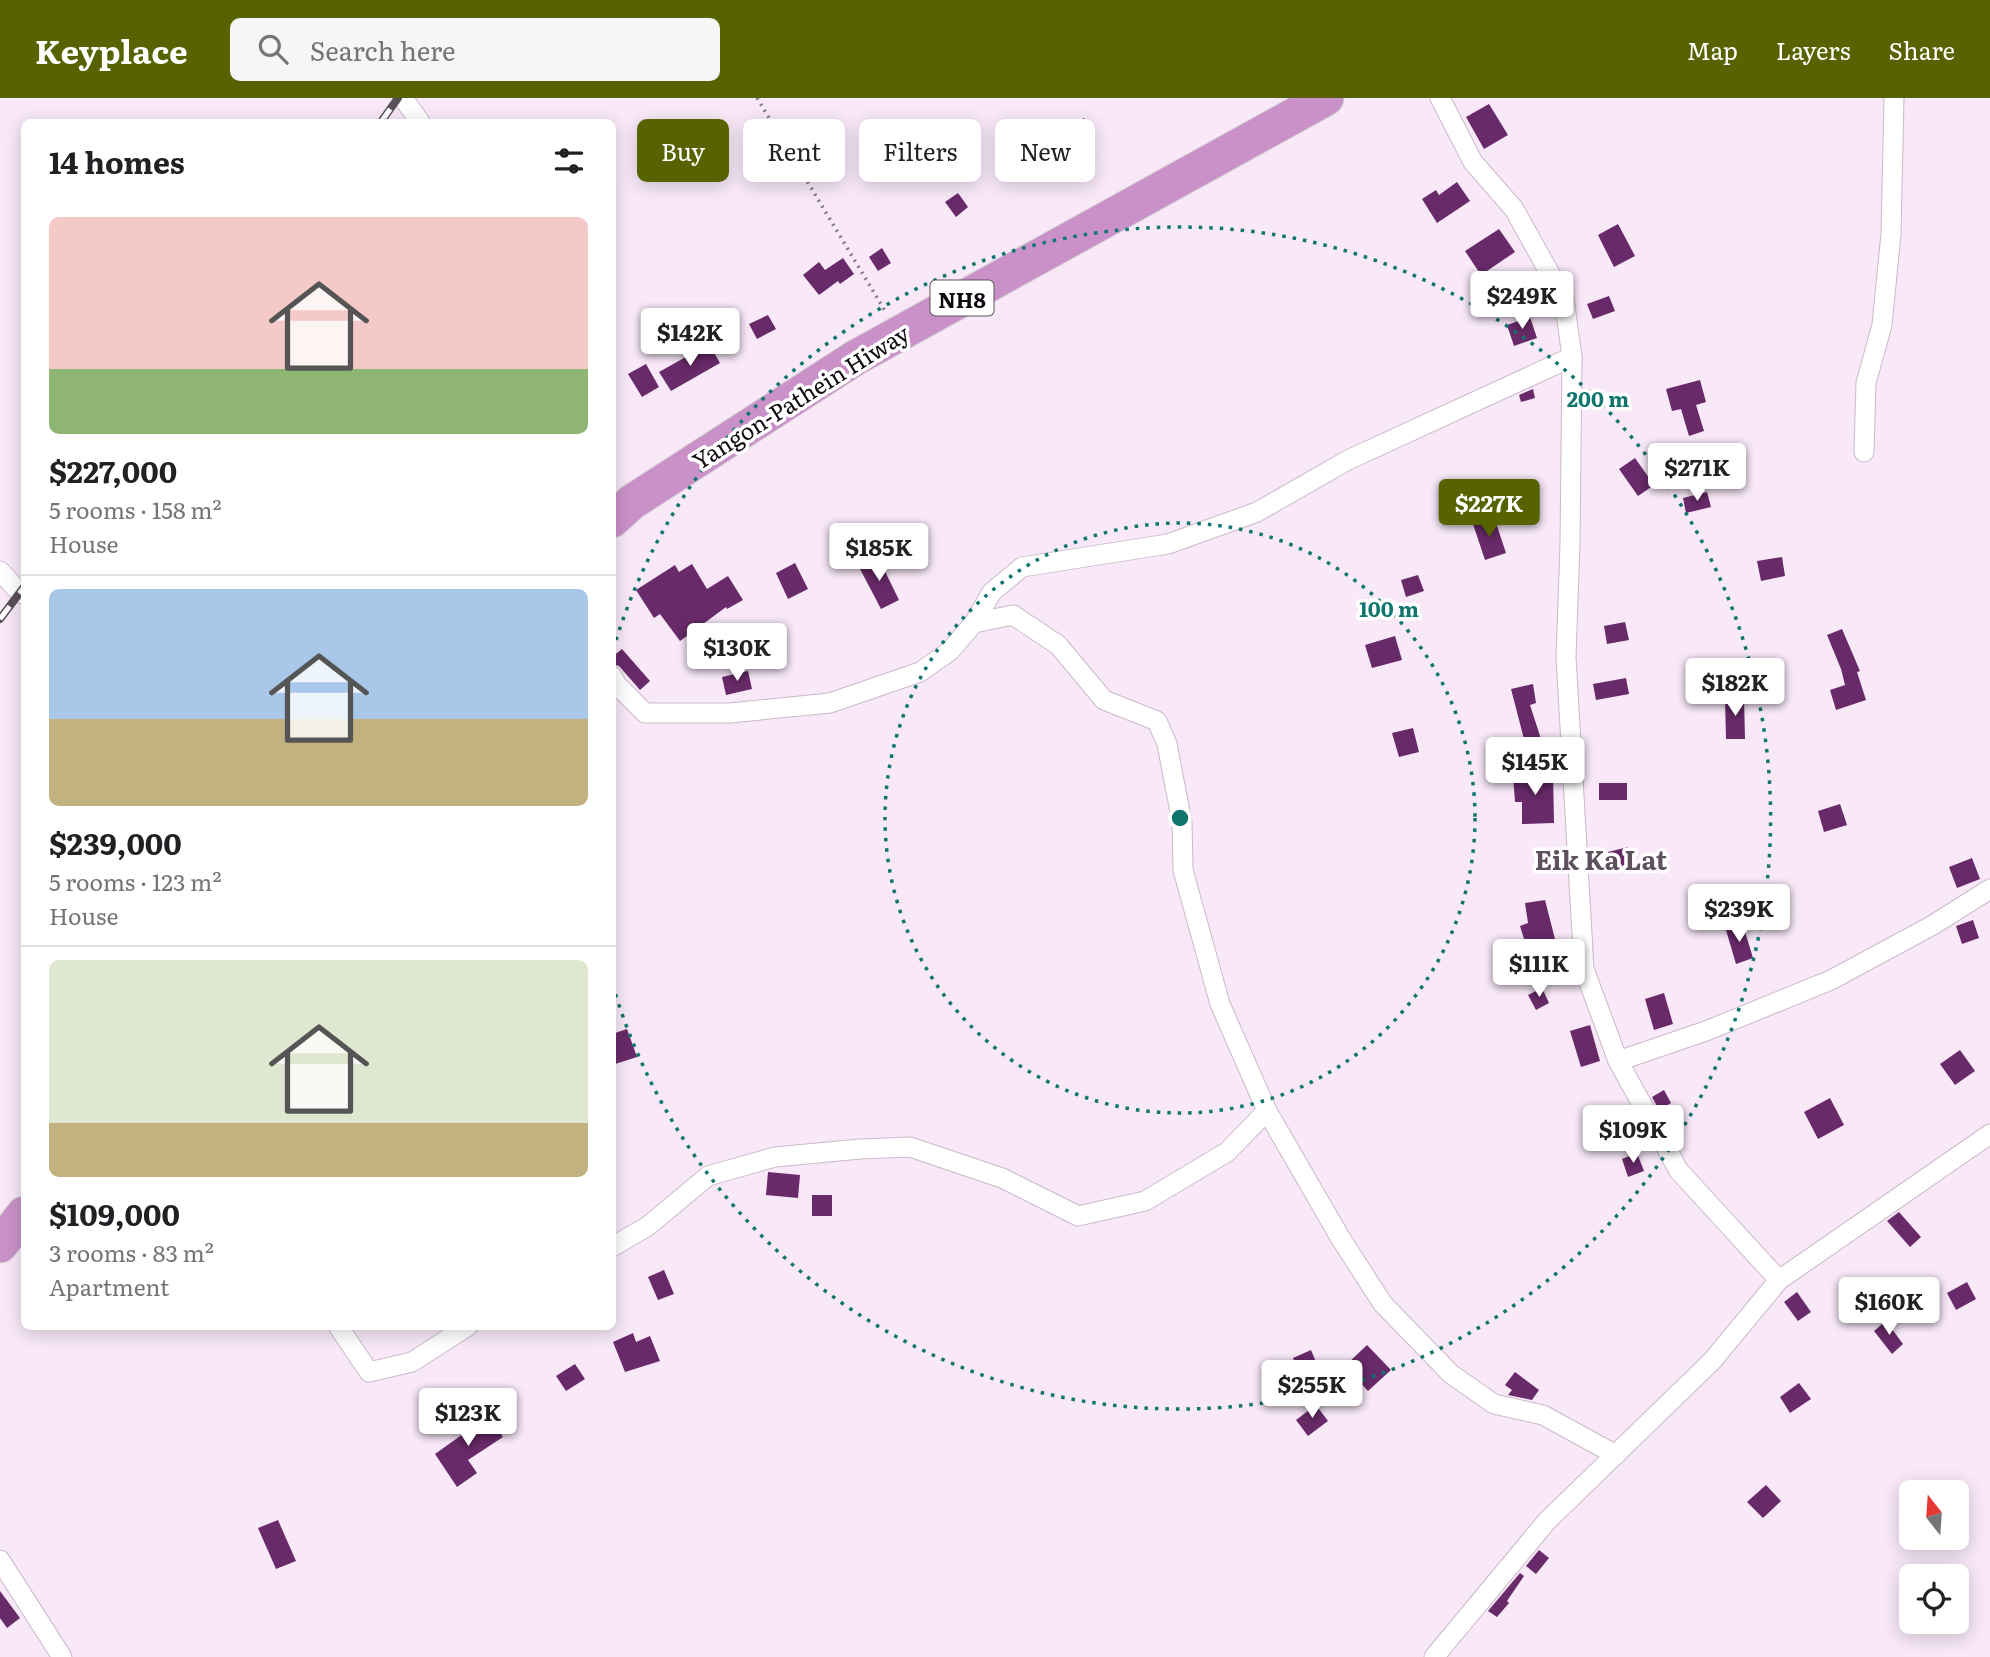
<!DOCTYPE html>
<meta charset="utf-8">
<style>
:root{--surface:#fff;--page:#f6f6f6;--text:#202124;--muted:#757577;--line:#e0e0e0;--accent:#576201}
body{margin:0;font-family:Literata,serif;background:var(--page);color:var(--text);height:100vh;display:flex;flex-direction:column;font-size:26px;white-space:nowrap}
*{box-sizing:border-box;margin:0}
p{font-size:23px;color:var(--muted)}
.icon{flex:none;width:38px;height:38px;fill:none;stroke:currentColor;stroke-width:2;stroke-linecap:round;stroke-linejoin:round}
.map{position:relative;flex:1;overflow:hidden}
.sheet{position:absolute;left:21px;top:21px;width:595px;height:1211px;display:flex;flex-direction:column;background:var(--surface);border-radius:10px;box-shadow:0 4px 18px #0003}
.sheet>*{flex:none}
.top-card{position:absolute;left:637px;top:21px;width:665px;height:63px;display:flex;gap:14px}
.needle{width:46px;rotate:343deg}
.buttons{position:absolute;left:1899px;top:1382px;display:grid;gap:14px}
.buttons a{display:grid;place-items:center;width:70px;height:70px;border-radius:10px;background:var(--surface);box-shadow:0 4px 18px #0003;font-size:35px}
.price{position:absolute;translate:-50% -60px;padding:0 16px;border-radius:7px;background:#fff;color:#222;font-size:23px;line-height:46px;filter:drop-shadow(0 2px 4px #0008)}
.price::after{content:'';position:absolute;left:50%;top:42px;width:21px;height:16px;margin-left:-10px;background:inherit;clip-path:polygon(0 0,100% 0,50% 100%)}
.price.on{background:var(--accent);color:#fff}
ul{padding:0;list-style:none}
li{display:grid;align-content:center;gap:14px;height:371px;padding:0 28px}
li+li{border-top:2px solid var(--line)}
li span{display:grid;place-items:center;height:217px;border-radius:10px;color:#555}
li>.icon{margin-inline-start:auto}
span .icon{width:126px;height:126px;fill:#fffc;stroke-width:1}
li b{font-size:30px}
h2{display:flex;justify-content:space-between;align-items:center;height:84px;padding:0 28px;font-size:30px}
.tag{padding:0 24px;border-radius:10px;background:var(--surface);box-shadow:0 4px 18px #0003;font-size:24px;line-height:63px}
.tag.on{background:var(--accent);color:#fff}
header{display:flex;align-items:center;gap:42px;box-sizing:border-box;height:98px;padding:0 35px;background:var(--accent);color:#fff}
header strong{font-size:33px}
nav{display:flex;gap:38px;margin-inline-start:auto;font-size:24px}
.search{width:490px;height:63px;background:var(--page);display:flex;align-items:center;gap:18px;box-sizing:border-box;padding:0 24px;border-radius:10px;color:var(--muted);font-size:26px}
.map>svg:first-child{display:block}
.building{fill:#692a6a}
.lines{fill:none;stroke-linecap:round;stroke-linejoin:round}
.street-casing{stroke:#cabac9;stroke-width:21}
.highway-casing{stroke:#d4d3d4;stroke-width:37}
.path{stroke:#817781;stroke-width:3.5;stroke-dasharray:2 5;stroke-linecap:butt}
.street{stroke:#fff;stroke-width:19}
.highway{stroke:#ca91c9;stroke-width:35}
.rail-casing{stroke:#595059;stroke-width:8}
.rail{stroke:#fff;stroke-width:5;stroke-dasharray:16;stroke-linecap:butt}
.ring{fill:none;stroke:#0f766e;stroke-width:3.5;stroke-dasharray:3.5 7}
.labels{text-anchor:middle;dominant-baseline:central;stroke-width:7;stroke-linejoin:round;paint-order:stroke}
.shield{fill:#fff;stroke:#585458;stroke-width:2}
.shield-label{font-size:21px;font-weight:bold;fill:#100b10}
.street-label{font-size:23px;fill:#100b10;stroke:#fff}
.quarter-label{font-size:26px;font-weight:bold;fill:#5e505d;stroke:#fff}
.centre{fill:#0f766e;stroke:#fff;stroke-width:3.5}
.ring-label{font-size:21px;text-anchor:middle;font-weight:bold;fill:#0f766e;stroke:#fff;stroke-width:7;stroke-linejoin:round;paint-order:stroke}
</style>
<header>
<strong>Keyplace</strong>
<div class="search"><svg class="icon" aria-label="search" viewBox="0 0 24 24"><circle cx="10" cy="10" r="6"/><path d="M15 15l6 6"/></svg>Search here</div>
<nav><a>Map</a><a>Layers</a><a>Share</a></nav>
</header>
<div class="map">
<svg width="1990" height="1559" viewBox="0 0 1990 1559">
<rect width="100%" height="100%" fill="#f8e8f8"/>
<g class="building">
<polygon points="1489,6 1508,37 1484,51 1466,19"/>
<polygon points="1084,20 1094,37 1057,60 1047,43"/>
<polygon points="1013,57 1021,69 1004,81 996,68"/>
<polygon points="1457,84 1470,103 1437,125 1422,101 1436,92 1439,97"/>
<polygon points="958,95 968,109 956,119 945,104"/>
<polygon points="1618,126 1635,158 1614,169 1598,137"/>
<polygon points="1499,131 1515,154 1481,177 1465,153"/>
<polygon points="882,150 891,165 878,173 869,159"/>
<polygon points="843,160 854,176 840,186 838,183 819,197 803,177 819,164 825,172"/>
<polygon points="1609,198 1615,213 1593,221 1587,206"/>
<polygon points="768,217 776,231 757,241 749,226"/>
<polygon points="1530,219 1537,240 1514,248 1507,227"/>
<polygon points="709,246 720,265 671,293 659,274"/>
<polygon points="646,266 659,289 642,299 628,276"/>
<polygon points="1700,282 1706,304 1696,307 1704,333 1689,338 1681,311 1672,313 1666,291"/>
<polygon points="1533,291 1535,300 1521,304 1519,297"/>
<polygon points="1635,360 1654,387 1638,398 1619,371"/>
<polygon points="1707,394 1711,409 1686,415 1683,400"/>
<polygon points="1494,419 1506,455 1485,462 1473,426"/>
<polygon points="878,459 899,502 881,511 859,469"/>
<polygon points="1782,459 1785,478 1761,483 1757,463"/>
<polygon points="795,465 808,491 788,501 776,475"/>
<polygon points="692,466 707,491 728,478 743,502 727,511 726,509 680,543 660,516 654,520 636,492 675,467 679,474"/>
<polygon points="1418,477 1424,493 1406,499 1401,482"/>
<polygon points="1625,524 1629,542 1607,546 1604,528"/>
<polygon points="1842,531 1860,573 1857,574 1866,602 1836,612 1830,592 1845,587 1841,571 1827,537"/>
<polygon points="1395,538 1402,562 1372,570 1365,547"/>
<polygon points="622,551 650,583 640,592 619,568 612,566 612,559"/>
<polygon points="748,573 752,591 726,597 722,579"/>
<polygon points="1626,580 1629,596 1596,602 1593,586"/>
<polygon points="1533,586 1536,605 1530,607 1541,641 1525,645 1511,591"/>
<polygon points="1725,600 1744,600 1745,641 1726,641"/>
<polygon points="1413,630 1419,654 1399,659 1392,635"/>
<polygon points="1553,674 1554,725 1522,726 1522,704 1515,704 1513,677"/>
<rect x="1599" y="685" width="28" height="17"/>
<polygon points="1840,706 1847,727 1824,734 1818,713"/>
<polygon points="1628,749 1633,768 1613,773 1608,754"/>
<polygon points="1972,760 1980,781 1957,790 1949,769"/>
<polygon points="1545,802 1556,845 1528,854 1520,828 1528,825 1525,805"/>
<polygon points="1973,822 1979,840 1962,846 1956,828"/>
<polygon points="1743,827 1753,860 1736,866 1726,832"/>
<polygon points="1542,890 1549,905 1536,912 1528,897"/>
<polygon points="1664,895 1673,926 1654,932 1645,901"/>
<polygon points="1590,927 1600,963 1581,969 1570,933"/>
<polygon points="627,931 637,959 612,967 612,936"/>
<polygon points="1960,952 1975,973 1955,987 1940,966"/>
<polygon points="1664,992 1671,1005 1659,1012 1652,999"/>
<polygon points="1830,1000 1844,1027 1818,1041 1804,1014"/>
<polygon points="1637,1055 1644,1073 1628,1079 1622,1061"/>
<polygon points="768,1074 800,1077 798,1100 766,1097"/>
<rect x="812" y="1097" width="20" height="21"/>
<polygon points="1899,1114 1921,1139 1910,1149 1887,1123"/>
<polygon points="664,1172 674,1196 658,1202 648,1179"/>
<polygon points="1967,1184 1976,1201 1956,1212 1947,1195"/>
<polygon points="1797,1194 1811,1214 1798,1223 1784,1204"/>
<polygon points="1886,1223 1903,1246 1892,1256 1874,1233"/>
<polygon points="633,1235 636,1244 650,1238 660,1263 625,1274 613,1244"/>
<polygon points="1367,1247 1391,1272 1368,1293 1345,1268"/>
<polygon points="1311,1252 1318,1269 1300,1276 1293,1260"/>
<polygon points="575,1266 585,1281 566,1293 556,1278"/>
<polygon points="1515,1274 1539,1292 1532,1302 1508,1297 1512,1292 1505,1287"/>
<polygon points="1799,1285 1811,1301 1790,1315 1780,1299"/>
<polygon points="1316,1307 1328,1323 1308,1338 1296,1322"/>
<polygon points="486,1313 503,1339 468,1362 477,1375 457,1389 435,1356 463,1336 459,1330"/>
<polygon points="1766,1387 1781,1403 1763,1420 1747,1404"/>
<polygon points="278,1422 296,1463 276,1471 258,1430"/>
<polygon points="1539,1452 1549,1460 1536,1476 1526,1468"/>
<polygon points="1520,1475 1524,1478 1507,1503 1509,1505 1497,1519 1488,1513"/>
<polygon points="0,1493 20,1520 7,1530 0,1520"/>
</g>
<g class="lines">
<g class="street-casing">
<g id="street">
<polyline points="403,0 420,24"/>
<polyline points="1440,0 1473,64 1514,111 1564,201 1572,259 1570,447 1566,559 1584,871 1618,963 1679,1073 1779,1182"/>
<polyline points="1864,354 1866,285 1882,227 1891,136 1894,0"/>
<polyline points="0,473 20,495 24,496"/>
<polyline points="974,525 992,494 1022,469 1168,446 1257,414 1348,362 1572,259"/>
<polyline points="612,578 617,587 645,615 730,615 830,605 920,574 950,553 974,525 1013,517 1058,547 1104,602 1157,623 1167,646 1182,724 1183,772 1220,906 1267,1013 1341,1141 1383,1206 1451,1276 1494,1306 1543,1317 1616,1357"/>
<polyline points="1618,963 1706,933 1831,882 1933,827 1990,791"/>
<polyline points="612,1149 648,1128 708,1078 775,1059 860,1051 910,1049 1002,1080 1078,1118 1145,1103 1227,1054 1267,1013"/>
<polyline points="338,1228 369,1274 412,1264 468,1228"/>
<polyline points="0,1462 62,1559"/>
<polyline points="1434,1559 1547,1423 1712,1263 1779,1182 1990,1036"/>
</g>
</g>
<g class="highway-casing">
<g id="highway">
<polyline points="612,422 632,404 855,260 1326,0"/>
<polyline points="0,1147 24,1116"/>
</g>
</g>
<polyline class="path" points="757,0 885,213"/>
<use href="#street" class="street"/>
<use href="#highway" class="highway"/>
<g class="rail-casing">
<g id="rail">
<polyline points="381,24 398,0"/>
<polyline points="0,521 24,489"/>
</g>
</g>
<use href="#rail" class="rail"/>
</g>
<g class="ring">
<circle cx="1180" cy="720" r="295"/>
<path d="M613 552A591 591 0 1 1 613 888"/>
</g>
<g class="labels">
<rect class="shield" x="930.5" y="182.5" width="63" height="35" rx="5"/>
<g class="shield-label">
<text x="962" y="200">NH8</text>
</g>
<g class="street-label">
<text transform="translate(800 298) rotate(-32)">Yangon-Pathein Hiway</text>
</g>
<g class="quarter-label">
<text x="1601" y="760">Eik Ka Lat</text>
</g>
</g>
<circle cx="1180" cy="720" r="10" class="centre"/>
<g class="ring-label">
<text x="1598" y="309">200 m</text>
<text x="1389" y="519">100 m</text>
</g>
</svg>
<div class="buttons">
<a><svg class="needle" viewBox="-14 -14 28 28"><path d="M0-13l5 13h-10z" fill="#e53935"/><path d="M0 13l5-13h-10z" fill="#757577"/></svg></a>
<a><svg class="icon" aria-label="locate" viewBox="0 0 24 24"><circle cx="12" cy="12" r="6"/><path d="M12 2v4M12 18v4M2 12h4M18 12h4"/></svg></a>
</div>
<b class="price" style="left:1522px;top:233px">$249K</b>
<b class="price" style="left:690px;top:270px">$142K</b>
<b class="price" style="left:1697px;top:405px">$271K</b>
<b class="price on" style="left:1489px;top:441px">$227K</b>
<b class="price" style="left:879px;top:485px">$185K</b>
<b class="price" style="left:737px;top:585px">$130K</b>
<b class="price" style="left:1735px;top:620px">$182K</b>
<b class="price" style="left:1535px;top:699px">$145K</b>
<b class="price" style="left:1739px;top:846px">$239K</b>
<b class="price" style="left:1539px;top:901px">$111K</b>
<b class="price" style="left:1633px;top:1067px">$109K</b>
<b class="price" style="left:1889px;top:1239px">$160K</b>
<b class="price" style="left:1312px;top:1322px">$255K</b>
<b class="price" style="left:468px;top:1350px">$123K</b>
<div class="top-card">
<a class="tag on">Buy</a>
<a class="tag">Rent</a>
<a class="tag">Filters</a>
<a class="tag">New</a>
</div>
<section class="sheet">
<h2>14 homes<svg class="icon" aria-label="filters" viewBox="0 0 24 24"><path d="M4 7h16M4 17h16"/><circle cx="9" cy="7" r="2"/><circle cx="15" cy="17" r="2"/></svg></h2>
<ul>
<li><span style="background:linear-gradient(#f6c9c9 70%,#8fb573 0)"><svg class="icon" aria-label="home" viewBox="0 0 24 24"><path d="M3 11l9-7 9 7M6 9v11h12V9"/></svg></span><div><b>$227,000</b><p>5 rooms · 158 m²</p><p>House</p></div></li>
<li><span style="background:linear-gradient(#a9c7e8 60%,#c2b280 0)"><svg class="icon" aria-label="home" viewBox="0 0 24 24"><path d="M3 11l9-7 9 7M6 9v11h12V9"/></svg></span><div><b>$239,000</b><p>5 rooms · 123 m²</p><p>House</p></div></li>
<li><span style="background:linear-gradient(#dfe7d0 75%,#c2b280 0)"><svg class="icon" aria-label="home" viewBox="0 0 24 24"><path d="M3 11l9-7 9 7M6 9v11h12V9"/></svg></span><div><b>$109,000</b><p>3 rooms · 83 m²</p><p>Apartment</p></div></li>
</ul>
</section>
</div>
